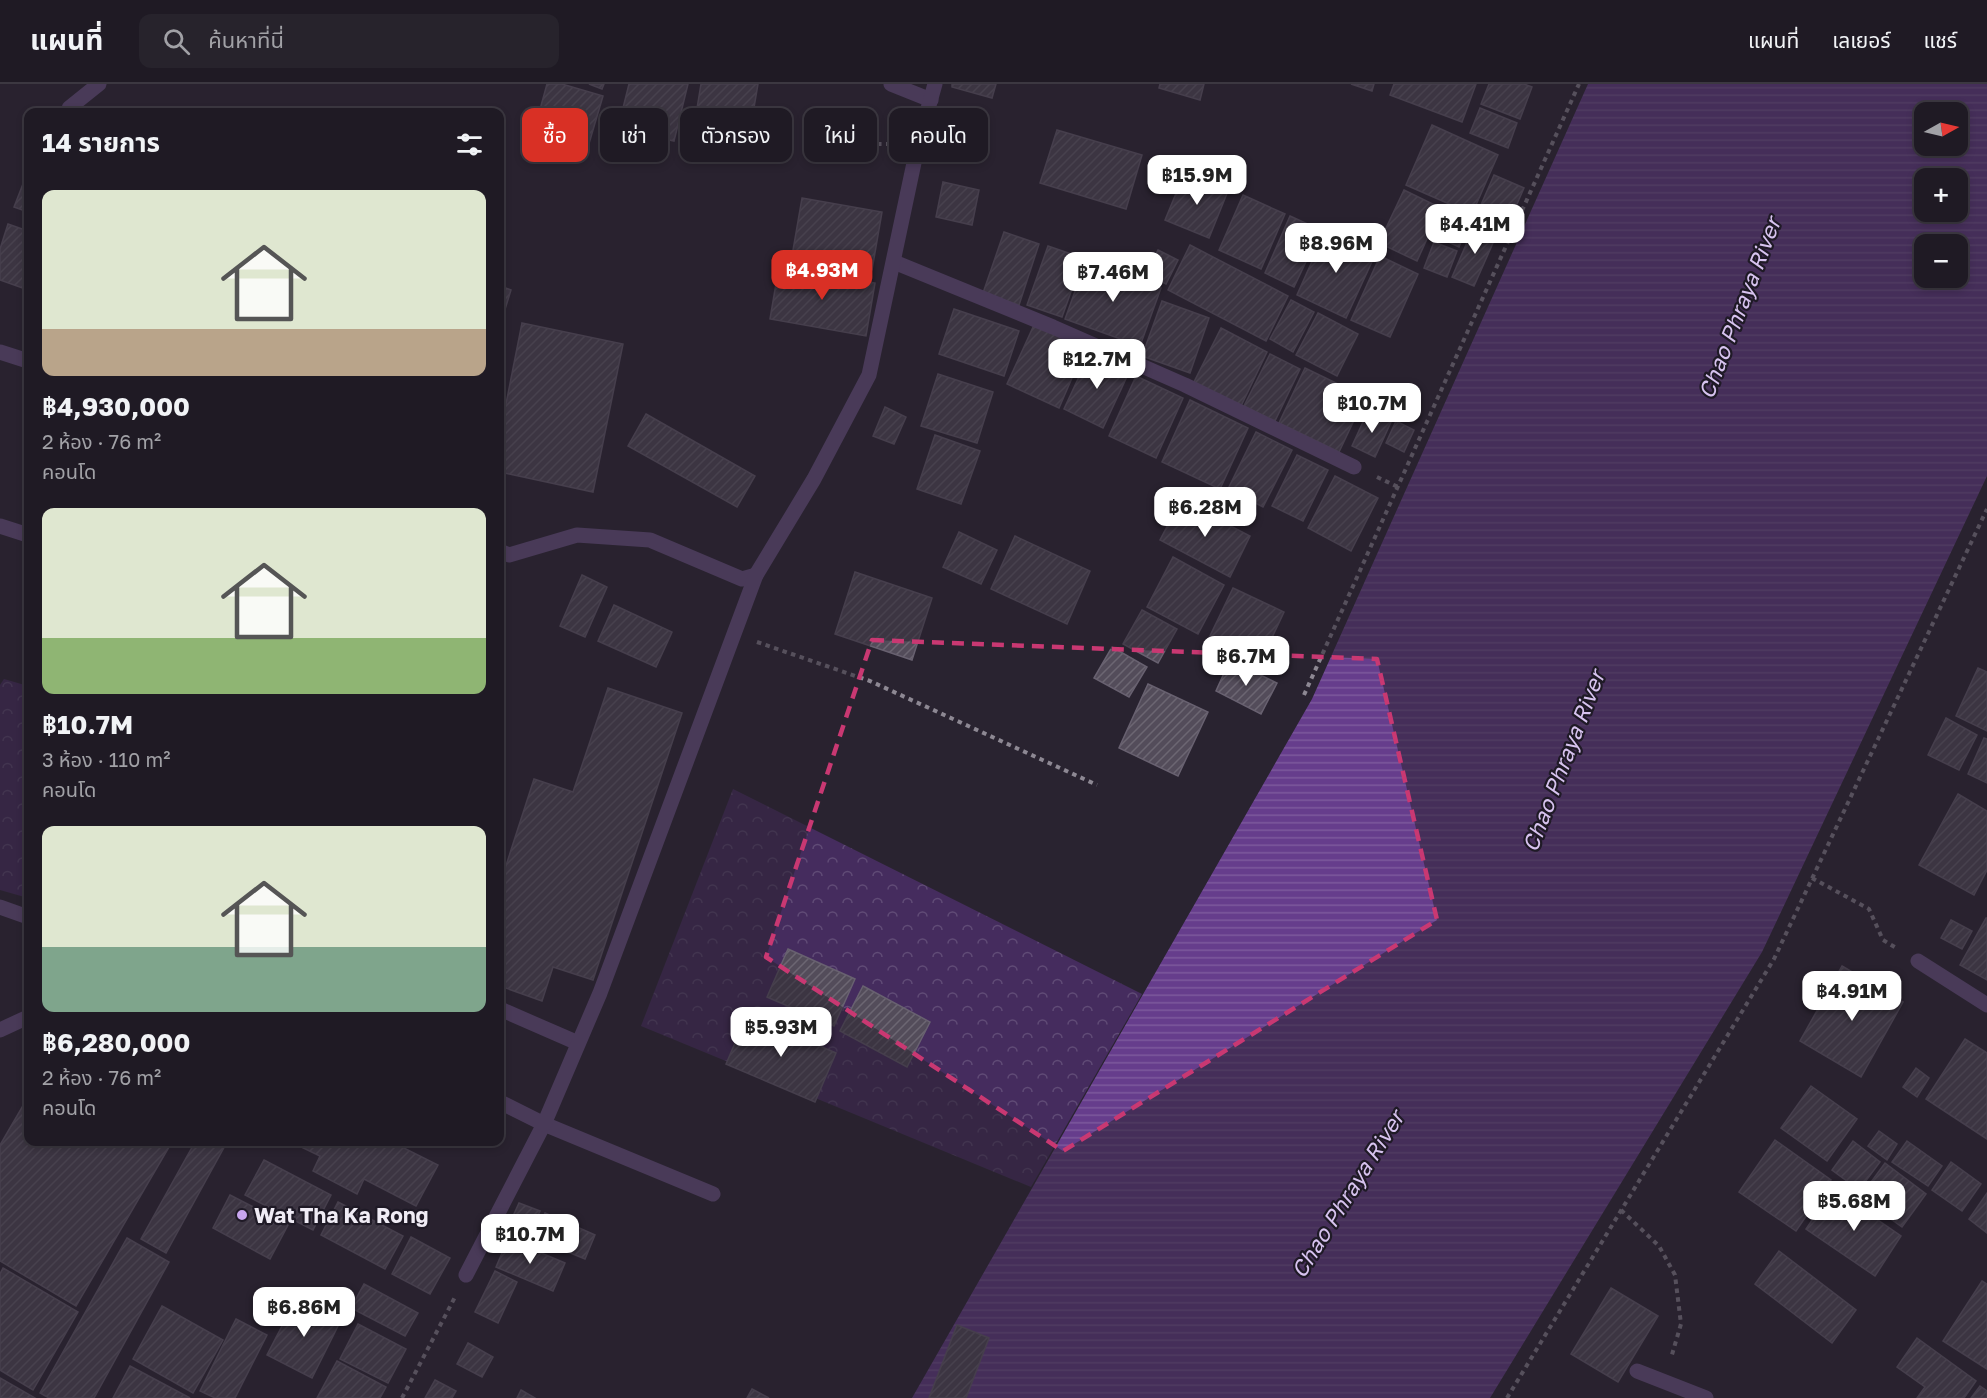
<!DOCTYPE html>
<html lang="th">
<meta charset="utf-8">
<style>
:root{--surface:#1f1a24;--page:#27232c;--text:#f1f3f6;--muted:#a1a1a6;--line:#3c3841;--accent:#d93025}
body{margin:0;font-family:"Golos Text","Noto Sans Thai",sans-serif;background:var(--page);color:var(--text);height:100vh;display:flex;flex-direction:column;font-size:22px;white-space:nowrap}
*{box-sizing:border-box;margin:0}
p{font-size:20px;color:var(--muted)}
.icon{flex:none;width:33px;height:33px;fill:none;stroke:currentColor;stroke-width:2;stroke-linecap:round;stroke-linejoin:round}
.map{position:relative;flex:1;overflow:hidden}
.drawer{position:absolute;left:24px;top:24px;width:480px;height:1038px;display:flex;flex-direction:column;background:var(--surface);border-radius:12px;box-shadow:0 3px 9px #0003,0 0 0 2px var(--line)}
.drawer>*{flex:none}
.guide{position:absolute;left:522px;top:24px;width:570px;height:54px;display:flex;gap:12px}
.needle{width:39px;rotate:82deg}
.buttons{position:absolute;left:1914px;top:18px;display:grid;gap:12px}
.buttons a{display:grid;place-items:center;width:54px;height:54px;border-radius:12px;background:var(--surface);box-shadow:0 3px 9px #0003,0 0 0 2px var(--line);font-size:30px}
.price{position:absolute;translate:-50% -51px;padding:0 14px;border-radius:12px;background:#fff;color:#222;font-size:20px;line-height:39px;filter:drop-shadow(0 2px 3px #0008)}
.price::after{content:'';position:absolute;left:50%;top:36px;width:18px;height:14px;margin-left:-9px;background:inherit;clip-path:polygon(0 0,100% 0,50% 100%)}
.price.active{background:var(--accent);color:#fff}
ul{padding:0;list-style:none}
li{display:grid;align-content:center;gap:12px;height:318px;padding:0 18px}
li span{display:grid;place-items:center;height:186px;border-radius:12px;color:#555}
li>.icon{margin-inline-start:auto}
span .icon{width:108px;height:108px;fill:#fffc;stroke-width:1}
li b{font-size:26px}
h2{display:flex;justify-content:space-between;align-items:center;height:72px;padding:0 18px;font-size:26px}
.chip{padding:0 21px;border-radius:12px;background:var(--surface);box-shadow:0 3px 9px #0003,0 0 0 2px var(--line);font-size:21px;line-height:54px}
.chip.active{background:var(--accent);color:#fff}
header{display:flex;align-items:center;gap:36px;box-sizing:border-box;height:84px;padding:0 30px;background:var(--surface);border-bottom:2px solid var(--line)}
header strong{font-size:28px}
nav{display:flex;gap:33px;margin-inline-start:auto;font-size:21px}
.search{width:420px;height:54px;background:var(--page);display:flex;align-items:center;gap:15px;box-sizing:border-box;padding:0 21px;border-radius:12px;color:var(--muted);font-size:22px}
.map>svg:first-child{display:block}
.forest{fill:url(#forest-crowns)}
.water{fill:url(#water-rules);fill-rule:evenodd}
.building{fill:url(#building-hatch);stroke:#686170;stroke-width:1.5}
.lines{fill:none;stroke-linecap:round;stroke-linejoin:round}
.path{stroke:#8d8893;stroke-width:4;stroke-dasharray:4.5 4.5;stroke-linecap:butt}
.lane{stroke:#70578b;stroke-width:15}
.street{stroke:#70578b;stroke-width:15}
.marked{fill:none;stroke:#c93872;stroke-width:4.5;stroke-dasharray:12 8;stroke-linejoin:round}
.poi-dot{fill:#c8a6ef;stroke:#1f1a26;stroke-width:2}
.labels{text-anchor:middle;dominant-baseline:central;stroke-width:4.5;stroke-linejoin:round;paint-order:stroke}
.poi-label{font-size:21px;font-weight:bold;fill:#f0ecf5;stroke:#1f1a26;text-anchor:start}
.water-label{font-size:22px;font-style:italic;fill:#d7c3ef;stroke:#1f1a26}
</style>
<header>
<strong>แผนที่</strong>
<div class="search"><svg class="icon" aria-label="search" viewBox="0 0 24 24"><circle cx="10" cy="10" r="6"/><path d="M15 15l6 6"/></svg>ค้นหาที่นี่</div>
<nav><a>แผนที่</a><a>เลเยอร์</a><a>แชร์</a></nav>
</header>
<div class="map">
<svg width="1987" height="1314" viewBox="0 0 1987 1314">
<defs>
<pattern id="forest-crowns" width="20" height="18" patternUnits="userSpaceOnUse" patternTransform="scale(1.5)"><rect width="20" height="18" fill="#452c5e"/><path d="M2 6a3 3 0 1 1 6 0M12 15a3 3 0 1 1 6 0" fill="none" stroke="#604b76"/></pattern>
<pattern id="water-rules" width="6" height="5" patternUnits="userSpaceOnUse" patternTransform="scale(1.5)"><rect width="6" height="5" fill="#663d8c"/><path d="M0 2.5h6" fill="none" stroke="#7c599d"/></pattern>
<pattern id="building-hatch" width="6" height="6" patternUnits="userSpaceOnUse" patternTransform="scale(1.5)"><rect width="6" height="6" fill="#534c5a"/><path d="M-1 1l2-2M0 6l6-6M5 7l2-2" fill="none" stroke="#6c6672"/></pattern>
</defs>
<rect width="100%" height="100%" fill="#292330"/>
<g class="forest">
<polygon points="4,595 28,602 28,814 0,806 0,601"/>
<polygon points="733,705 1142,910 1031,1103 641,942"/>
</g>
<path class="water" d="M 1588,0 L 1987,0 L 1987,392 L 1762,868 L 1490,1314 L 912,1314 L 1312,615 ZM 1924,28 L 1958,28 L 1958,62 L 1924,62 ZM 1924,94 L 1958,94 L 1958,128 L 1924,128 ZM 1924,160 L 1958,160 L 1958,194 L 1924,194 Z"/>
<g class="building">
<polygon points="547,0 562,0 603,12 588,63 534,47"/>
<polygon points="589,0 604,0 602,5"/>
<polygon points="629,0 688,0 674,57 618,44"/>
<polygon points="701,0 758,0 749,53 694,43"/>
<polygon points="952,0 996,0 992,14 952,3"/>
<polygon points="1160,0 1204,0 1200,16 1159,4"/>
<polygon points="1351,0 1374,0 1372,7"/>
<polygon points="1394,0 1476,0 1462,38 1390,11"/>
<polygon points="1489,0 1524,0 1532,3 1520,35 1481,20"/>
<polygon points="1480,24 1517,39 1508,64 1470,49"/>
<polygon points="1432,41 1498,71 1472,130 1406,101"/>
<polygon points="1057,46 1142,71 1126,125 1040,99"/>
<polygon points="28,87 28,128 14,123"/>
<polygon points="1184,90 1228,107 1209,154 1165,136"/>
<polygon points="1494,91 1524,104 1507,143 1477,130"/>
<polygon points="943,98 979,106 972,141 936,133"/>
<polygon points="1404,106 1441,124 1417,177 1379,159"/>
<polygon points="1243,111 1285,130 1261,185 1219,166"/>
<polygon points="802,114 882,128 872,186 792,172"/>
<polygon points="1446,128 1469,139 1459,163 1435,152"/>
<polygon points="1290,132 1321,146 1294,203 1265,189"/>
<polygon points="8,140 28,147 28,206 0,196 0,165"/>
<polygon points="1475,140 1497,150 1474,202 1452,193"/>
<polygon points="1326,146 1376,169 1346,234 1297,211"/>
<polygon points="1004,148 1039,160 1019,221 983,209"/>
<polygon points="1434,158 1457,167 1447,193 1424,184"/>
<polygon points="1190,161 1288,212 1266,257 1168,206"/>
<polygon points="1048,162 1083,174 1062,233 1027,221"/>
<polygon points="1158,166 1178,176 1166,200 1146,190"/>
<polygon points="1380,172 1418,190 1390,253 1351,236"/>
<polygon points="1086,177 1161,204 1140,262 1065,235"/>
<polygon points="779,182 875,199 866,252 770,235"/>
<polygon points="500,202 511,206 502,235 500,234"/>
<polygon points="1291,216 1314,228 1293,268 1270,255"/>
<polygon points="1162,217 1209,234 1190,289 1142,272"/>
<polygon points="954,225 1019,247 1004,292 939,270"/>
<polygon points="1318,229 1358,250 1337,292 1296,271"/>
<polygon points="522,239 623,260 593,408 500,388 500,350"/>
<polygon points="1034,241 1085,264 1059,324 1007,300"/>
<polygon points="1221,244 1267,268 1241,322 1194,298"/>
<polygon points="1091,267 1130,286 1103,344 1064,325"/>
<polygon points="1270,270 1300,285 1275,337 1244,322"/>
<polygon points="1305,284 1365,313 1339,368 1279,339"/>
<polygon points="938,290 993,308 977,359 921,342"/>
<polygon points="1136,292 1183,314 1156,374 1109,352"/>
<polygon points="1190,316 1248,344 1220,405 1162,378"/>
<polygon points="885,323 906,333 894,360 873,352"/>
<polygon points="1368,327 1391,338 1375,373 1352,362"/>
<polygon points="646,330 755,392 737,423 628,362"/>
<polygon points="1396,337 1414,346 1404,368 1386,359"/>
<polygon points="1256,348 1292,366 1263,423 1228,405"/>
<polygon points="935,351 980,367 961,420 917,405"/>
<polygon points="1297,371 1328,386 1303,437 1272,422"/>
<polygon points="1335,392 1378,414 1351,467 1308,444"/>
<polygon points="1181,416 1250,452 1230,493 1160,456"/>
<polygon points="959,448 997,466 981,500 943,483"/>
<polygon points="1015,452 1090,487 1067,540 991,505"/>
<polygon points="1173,473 1224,501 1198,550 1147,523"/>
<polygon points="855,488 932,514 912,576 835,550"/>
<polygon points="582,491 607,503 585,553 560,542"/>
<polygon points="1233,504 1284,528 1260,579 1209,554"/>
<polygon points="614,521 672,548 656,583 598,557"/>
<polygon points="1142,526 1177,545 1158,579 1123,560"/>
<polygon points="1112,563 1147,583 1129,613 1094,594"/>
<polygon points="1230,576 1277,599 1261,630 1216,607"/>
<polygon points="1978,584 1987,588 1987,647 1956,632"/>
<polygon points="1148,600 1208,628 1178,692 1119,664"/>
<polygon points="608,604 682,629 593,896 553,883 542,917 500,902 500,800 534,695 573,708"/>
<polygon points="1946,634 1977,651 1959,686 1928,671"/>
<polygon points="1984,654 1987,655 1987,699 1968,690"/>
<polygon points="1958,710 1987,727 1987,786 1974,811 1919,781"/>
<polygon points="1986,834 1987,834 1987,896 1960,881"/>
<polygon points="1951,836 1972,847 1962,865 1941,854"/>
<polygon points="788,865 855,895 834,942 767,913"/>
<polygon points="1842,882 1903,918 1861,993 1800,957"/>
<polygon points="863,902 930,938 907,983 840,947"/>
<polygon points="747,931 836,969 815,1018 726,980"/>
<polygon points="1965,955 1987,969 1987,1055 1926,1015"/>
<polygon points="1916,984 1929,994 1917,1013 1903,1003"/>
<polygon points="1811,1002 1857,1035 1827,1077 1781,1044"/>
<polygon points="28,1013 28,1058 172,1058 76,1222 0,1177 0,1061"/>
<polygon points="1879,1047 1897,1060 1887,1076 1868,1062"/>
<polygon points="1775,1056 1831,1096 1796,1147 1739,1108"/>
<polygon points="1853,1057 1880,1078 1859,1106 1832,1086"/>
<polygon points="1907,1057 1942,1082 1928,1102 1892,1078"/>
<polygon points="195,1058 227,1058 166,1169 141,1155"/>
<polygon points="291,1058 392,1058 438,1081 416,1122 364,1095 357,1110 313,1087 320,1072"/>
<polygon points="264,1076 331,1111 313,1146 245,1111"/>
<polygon points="1951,1078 1981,1100 1962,1127 1932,1106"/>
<polygon points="1885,1079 1926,1110 1902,1143 1860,1113"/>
<polygon points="1833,1105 1901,1152 1875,1192 1806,1145"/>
<polygon points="1987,1109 1987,1149 1969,1135"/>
<polygon points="230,1111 288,1141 270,1175 213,1144"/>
<polygon points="338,1118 403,1152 385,1185 321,1151"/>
<polygon points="519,1119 540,1127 530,1152 508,1143"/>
<polygon points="545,1129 595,1151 585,1175 534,1154"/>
<polygon points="411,1153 450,1174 430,1210 392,1190"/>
<polygon points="127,1154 169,1178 94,1314 49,1314 40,1309"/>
<polygon points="508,1155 565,1179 553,1207 496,1183"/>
<polygon points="1779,1167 1856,1226 1832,1259 1755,1200"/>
<polygon points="3,1184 78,1228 33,1306 0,1286 0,1190"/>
<polygon points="495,1187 517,1198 498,1239 475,1228"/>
<polygon points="1982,1197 1987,1200 1987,1285 1943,1257"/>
<polygon points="364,1200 418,1229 405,1252 351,1224"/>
<polygon points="1611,1204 1658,1232 1618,1298 1571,1270"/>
<polygon points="297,1213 341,1236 312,1294 267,1271"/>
<polygon points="162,1222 223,1256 193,1309 133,1275"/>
<polygon points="236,1235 267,1251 235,1314 215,1314 200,1307"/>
<polygon points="358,1240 406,1265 388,1299 340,1275"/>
<polygon points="957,1241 989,1254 966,1314 929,1314"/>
<polygon points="1917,1254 1976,1297 1964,1314 1917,1314 1925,1303 1897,1283"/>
<polygon points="468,1259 493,1273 482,1293 457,1280"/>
<polygon points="337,1277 386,1303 380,1314 317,1314"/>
<polygon points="130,1282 190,1314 113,1314"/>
<polygon points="0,1294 35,1314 0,1314"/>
<polygon points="435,1296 456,1307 452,1314 425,1314"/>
<polygon points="1980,1302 1987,1307 1987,1314 1971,1314"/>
<polygon points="752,1305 769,1314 747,1314"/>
<polygon points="521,1306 535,1314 517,1314"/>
</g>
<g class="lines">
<g class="path">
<polyline points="832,60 891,60"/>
<polyline points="1377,393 1398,403"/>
<polyline points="757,558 870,597 1097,701"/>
<polyline points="1304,611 1579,0"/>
<polyline points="1812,794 1869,825 1883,856 1898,865"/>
<polyline points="1621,1126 1659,1162 1675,1191 1681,1240 1671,1274"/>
<polyline points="402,1314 455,1213"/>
<polyline points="1507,1314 1774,875 1987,425"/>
</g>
<g class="lane">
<polyline points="0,442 28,451"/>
<polyline points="500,467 509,471 577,451 650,456 742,495 756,491"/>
<polyline points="500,925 578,959"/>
<polyline points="0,946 28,933"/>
<polyline points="466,1191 544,1040 713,1110"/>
<polyline points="1637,1287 1706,1314"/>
</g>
<g class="street">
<polyline points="891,0 931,16"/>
<polyline points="69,24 99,0"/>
<polyline points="894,178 1053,243 1185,301 1354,383"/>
<polyline points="0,268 28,277"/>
<polyline points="0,823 28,833"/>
<polyline points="1918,877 1987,921"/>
<polyline points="500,1018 544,1040 600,909 756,491 814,395 869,291 918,60 935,0"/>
</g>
</g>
<path d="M0 0H1987V1314H0ZM 872,556 L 1377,575 L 1437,836 L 1063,1067 L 766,873 Z" fill="#292330" fill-opacity=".55" fill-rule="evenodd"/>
<path class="marked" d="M 872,556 L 1377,575 L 1437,836 L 1063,1067 L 766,873 Z"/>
<circle class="poi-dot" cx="242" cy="1131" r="6"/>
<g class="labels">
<g class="poi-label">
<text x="254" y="1131">Wat Tha Ka Rong</text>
</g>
<g class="water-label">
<text transform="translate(1739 224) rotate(-69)">Chao Phraya River</text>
<text transform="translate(1563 677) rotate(-69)">Chao Phraya River</text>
<text transform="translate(1347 1110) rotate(-58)">Chao Phraya River</text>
</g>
</g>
</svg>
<div class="buttons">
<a><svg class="needle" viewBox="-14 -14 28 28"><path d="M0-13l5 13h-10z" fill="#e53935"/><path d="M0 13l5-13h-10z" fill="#a1a1a6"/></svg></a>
<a>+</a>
<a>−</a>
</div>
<b class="price" style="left:1197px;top:122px">฿15.9M</b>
<b class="price" style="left:1475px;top:171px">฿4.41M</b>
<b class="price" style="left:1336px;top:190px">฿8.96M</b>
<b class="price active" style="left:822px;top:217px">฿4.93M</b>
<b class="price" style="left:1113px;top:219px">฿7.46M</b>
<b class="price" style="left:1097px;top:306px">฿12.7M</b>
<b class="price" style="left:1372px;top:350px">฿10.7M</b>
<b class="price" style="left:1205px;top:454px">฿6.28M</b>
<b class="price" style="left:1246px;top:603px">฿6.7M</b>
<b class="price" style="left:1852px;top:938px">฿4.91M</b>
<b class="price" style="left:781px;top:974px">฿5.93M</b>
<b class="price" style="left:1854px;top:1148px">฿5.68M</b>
<b class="price" style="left:530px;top:1181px">฿10.7M</b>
<b class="price" style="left:304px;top:1254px">฿6.86M</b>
<div class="guide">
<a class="chip active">ซื้อ</a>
<a class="chip">เช่า</a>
<a class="chip">ตัวกรอง</a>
<a class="chip">ใหม่</a>
<a class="chip">คอนโด</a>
</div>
<section class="drawer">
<h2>14 รายการ<svg class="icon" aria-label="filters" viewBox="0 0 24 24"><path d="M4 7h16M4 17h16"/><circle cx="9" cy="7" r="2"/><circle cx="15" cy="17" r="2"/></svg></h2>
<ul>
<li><span style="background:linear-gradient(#dfe7d0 75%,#b9a48a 0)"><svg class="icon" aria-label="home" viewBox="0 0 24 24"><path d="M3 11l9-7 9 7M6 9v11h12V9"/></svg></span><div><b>฿4,930,000</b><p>2 ห้อง · 76 m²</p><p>คอนโด</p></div></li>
<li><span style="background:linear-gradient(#dfe7d0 70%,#8fb573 0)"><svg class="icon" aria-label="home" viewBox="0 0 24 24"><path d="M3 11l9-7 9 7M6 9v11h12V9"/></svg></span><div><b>฿10.7M</b><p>3 ห้อง · 110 m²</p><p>คอนโด</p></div></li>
<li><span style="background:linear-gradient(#dfe7d0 65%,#7fa58c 0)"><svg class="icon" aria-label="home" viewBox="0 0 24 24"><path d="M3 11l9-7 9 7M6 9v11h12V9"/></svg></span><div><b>฿6,280,000</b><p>2 ห้อง · 76 m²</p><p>คอนโด</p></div></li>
</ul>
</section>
</div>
